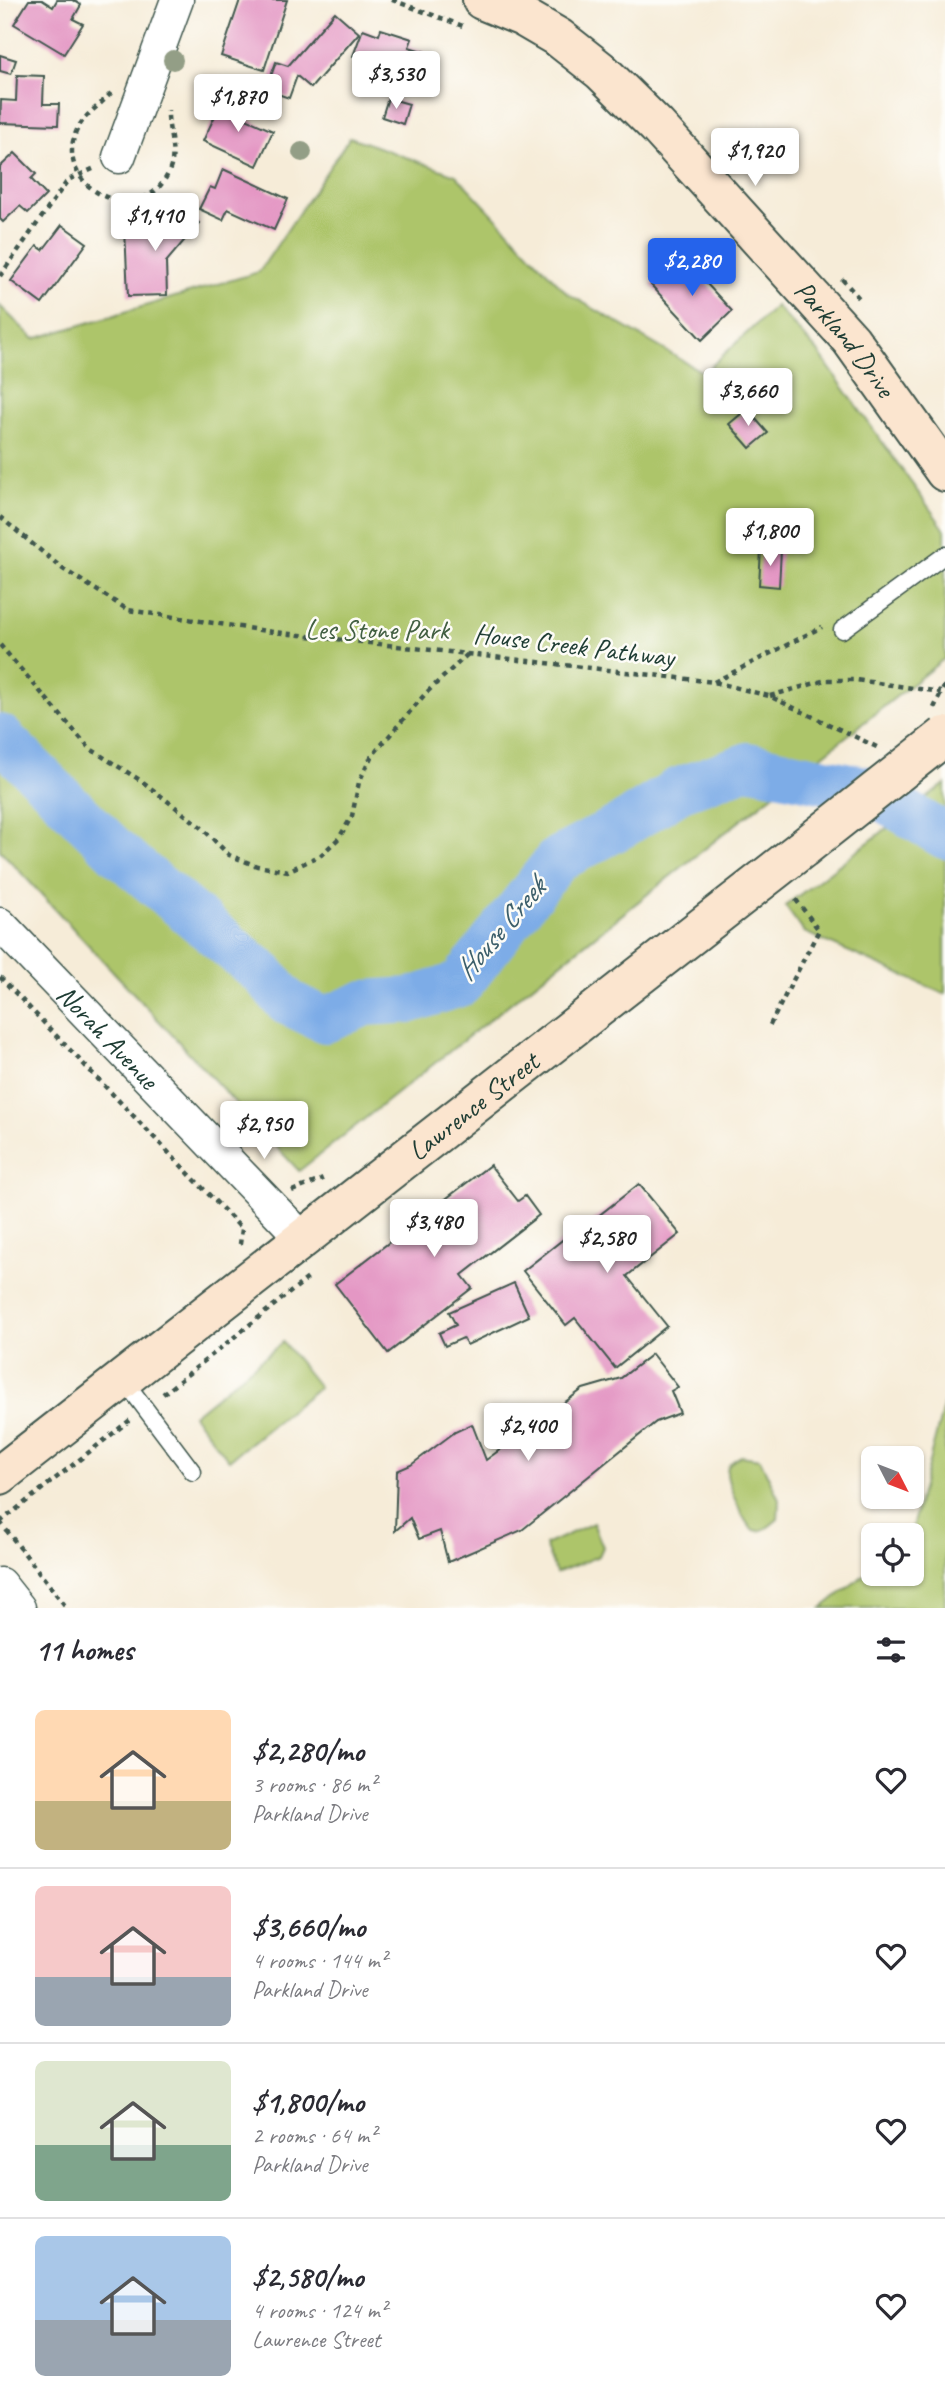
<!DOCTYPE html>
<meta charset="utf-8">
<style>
:root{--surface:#fff;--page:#f7f7f7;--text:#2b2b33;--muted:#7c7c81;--line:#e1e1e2;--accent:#2563eb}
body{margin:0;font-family:Caveat,sans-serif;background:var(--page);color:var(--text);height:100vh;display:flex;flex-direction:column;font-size:26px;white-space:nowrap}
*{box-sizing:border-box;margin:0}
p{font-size:23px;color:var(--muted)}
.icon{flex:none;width:38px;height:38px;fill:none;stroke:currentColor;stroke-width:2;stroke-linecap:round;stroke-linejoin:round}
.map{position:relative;height:1608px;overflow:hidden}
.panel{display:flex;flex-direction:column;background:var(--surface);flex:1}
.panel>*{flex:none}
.needle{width:46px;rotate:132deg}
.buttons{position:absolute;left:861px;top:1446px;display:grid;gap:14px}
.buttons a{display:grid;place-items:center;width:63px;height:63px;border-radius:10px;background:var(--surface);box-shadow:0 2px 5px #0004;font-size:35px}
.price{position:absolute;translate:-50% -60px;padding:0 16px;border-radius:7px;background:#fff;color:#222;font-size:23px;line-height:46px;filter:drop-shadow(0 2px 4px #0008)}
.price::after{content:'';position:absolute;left:50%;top:42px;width:21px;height:16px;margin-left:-10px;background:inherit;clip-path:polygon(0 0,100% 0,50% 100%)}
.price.active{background:var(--accent);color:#fff}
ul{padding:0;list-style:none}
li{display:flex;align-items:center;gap:21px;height:175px;padding:0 35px}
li+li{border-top:2px solid var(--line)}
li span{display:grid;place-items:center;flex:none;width:196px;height:140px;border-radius:10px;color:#555}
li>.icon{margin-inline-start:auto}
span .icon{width:84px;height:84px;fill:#fffc;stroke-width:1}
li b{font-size:30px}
h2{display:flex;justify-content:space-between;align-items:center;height:84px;padding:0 35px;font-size:30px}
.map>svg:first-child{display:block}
.green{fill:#adc56a;stroke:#66814f;stroke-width:2}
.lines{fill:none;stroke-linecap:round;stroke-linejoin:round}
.river{stroke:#7dace7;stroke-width:46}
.building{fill:#e497c4}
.lane-casing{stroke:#3f574d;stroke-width:19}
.street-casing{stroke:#3f574d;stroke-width:35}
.secondary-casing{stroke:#3f574d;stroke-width:42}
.path{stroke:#3f574d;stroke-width:4.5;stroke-dasharray:5 5;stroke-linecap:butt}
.lane{stroke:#fff;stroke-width:16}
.street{stroke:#fff;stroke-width:32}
.secondary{stroke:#fbe5cf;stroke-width:38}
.secondary-bridge-casing{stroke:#3f574d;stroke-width:42;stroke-linecap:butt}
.secondary-bridge{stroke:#fbe5cf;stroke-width:38}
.tree{fill:#939e86}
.labels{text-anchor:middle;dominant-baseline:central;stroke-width:5;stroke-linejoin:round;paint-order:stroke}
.street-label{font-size:28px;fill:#1f3d34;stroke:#fdfcf7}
.park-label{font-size:28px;fill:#425f42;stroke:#fdfcf7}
.water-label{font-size:30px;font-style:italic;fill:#3b5e6a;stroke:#fdfcf7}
</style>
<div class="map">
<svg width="945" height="1608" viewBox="0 0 945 1608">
<rect width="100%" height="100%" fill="#fdfcf7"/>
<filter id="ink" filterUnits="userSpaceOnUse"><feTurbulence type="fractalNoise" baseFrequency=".0143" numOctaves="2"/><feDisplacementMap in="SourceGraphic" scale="14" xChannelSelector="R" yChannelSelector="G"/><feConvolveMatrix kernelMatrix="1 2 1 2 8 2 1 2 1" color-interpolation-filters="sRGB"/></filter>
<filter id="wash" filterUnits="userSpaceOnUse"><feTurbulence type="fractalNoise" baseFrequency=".00686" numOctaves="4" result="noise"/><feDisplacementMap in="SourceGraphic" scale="28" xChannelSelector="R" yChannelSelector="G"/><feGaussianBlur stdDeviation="1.57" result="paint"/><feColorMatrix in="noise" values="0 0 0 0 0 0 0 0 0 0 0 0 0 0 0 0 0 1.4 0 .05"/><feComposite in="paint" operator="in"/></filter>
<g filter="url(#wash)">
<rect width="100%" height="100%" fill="#f6ecd8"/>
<g class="green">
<polygon points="350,137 456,175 567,293 704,373 776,306 818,352 945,530 945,658 299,1171 0,850 0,306 34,339 259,272"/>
<polygon points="945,784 945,994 804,932 785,906"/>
<polygon points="283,1342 319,1387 229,1460 193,1415"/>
<polygon points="945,1400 945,1608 822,1608 873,1568 873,1573 912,1573 910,1535"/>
<path d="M 741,1456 L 760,1459 L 779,1499 L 778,1519 C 771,1525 763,1533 754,1530 C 745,1527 726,1481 727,1471 C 728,1463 734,1460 741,1456 Z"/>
<polygon points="593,1523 603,1547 599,1556 556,1573 545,1545"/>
</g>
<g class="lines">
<polyline class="river" points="0,737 117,852 264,975 287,1002 325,1020 365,1003 411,1000 460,984 557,860 623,825 679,790 748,765 869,790 945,836"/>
</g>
<g id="blocks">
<g class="building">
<polygon points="29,0 42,0 53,7 57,0 73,0 81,5 73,19 83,24 64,54 14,24"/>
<polygon points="240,0 287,0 264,70 221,56"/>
<polygon points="335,12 359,33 311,88 297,76 289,98 266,90 276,62 288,66"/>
<polygon points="363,29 379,35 381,29 412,39 409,47 425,52 418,71 403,66 393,95 363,84 371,62 353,56"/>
<polygon points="0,55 16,60 11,74 0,71"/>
<polygon points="17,75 44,76 43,104 59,104 58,125 0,123 1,100 16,101"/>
<polygon points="388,98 409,104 403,124 382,117"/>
<polygon points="223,99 240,107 237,115 273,131 257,166 203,141"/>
<polygon points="15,153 36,174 31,179 46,195 28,213 20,206 3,222 0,219 0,167"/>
<polygon points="223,169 288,199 274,230 228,209 223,220 199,209 210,187 215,189"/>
<polygon points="178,205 199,223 166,262 167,295 128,296 125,229 160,227"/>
<polygon points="62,225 87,243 42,304 11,281 37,246 43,250"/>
<polygon points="681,256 732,311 702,340 651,285"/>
<polygon points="747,409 768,433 750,448 729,424"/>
<polygon points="761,549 781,550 779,587 759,585"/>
<polygon points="490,1165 518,1201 525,1196 539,1215 462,1275 472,1288 388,1353 335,1284"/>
<polygon points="639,1184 680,1234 627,1276 667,1326 615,1368 575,1318 566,1325 523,1271 575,1230 585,1242 595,1234 588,1224"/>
<polygon points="514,1283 529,1316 467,1345 463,1338 445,1346 439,1333 456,1325 449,1312"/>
<polygon points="652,1354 678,1387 671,1391 680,1413 656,1422 522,1530 448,1562 440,1531 419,1539 410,1518 395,1531 397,1471 411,1465 455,1432 472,1424 486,1460 583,1389 621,1378"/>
</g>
</g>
</g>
<g filter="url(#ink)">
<use href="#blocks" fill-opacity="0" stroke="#3f574d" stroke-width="2"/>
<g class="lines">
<g class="lane-casing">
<g id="lane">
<polyline points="842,630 945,555"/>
<polyline points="123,1379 193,1472"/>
</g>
</g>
<g class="street-casing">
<g id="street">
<polyline points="119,157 177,0"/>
<path id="s1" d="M 0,924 L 303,1239"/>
<polyline points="0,1584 19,1608"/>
</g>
</g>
<g class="secondary-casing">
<g id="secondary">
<path id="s2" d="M 482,0 L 523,17 L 559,38 L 601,71 L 657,126 L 851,340 L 945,472"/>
<path id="s3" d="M 0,1475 L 802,849"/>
</g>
</g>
<g class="path">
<polyline points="392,0 463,26"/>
<path d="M 111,93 C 101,105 85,114 78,128 C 47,186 144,236 170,169 C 177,151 167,129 168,110"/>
<polyline points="0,276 68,180 95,168"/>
<polyline points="842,279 859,298"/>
<polyline points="0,517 63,569 128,610 273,632 714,682 769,696 881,749"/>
<polyline points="0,645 89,748 143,782 201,827 229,855 257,866 288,871 321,855 339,838 352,816 359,782 371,757 426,693 469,653"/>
<polyline points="714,682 822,627"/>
<polyline points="770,696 826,680 856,680 941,692"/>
<polyline points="934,708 945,685"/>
<polyline points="0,977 242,1229 240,1244 236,1247"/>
<polyline points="770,1025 819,930 793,896"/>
<polyline points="292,1191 323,1179"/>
<polyline points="163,1394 308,1278"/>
<polyline points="0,1522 130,1420"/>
<polyline points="0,1522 67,1608"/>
</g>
<use href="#lane" class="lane"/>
<use href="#street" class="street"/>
<use href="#secondary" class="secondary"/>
<g class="secondary-bridge-casing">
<polyline id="secondary-bridge" points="802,849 945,736"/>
</g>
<use href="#secondary-bridge" class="secondary-bridge"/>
</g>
<g class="tree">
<circle cx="173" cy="60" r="10"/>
<circle cx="302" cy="152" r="10"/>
</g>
</g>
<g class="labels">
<g class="street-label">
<text stroke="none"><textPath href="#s2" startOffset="502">Parkland Drive</textPath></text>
<text transform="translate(574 645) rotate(7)">House Creek Pathway</text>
<text stroke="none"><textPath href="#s1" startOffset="156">Norah Avenue</textPath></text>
<text stroke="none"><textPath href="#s3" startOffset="600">Lawrence Street</textPath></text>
</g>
<g class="park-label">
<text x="377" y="629">Les Stone Park</text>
</g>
<g class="water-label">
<text transform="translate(500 929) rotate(-50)">House Creek</text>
</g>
</g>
</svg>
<div class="buttons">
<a><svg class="needle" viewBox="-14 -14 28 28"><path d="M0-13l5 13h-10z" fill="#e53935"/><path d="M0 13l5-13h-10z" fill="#7c7c81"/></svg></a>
<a><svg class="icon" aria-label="locate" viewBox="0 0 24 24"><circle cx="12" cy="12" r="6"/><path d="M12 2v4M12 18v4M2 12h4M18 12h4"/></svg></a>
</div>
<b class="price" style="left:396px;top:111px">$3,530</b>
<b class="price" style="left:238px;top:134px">$1,870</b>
<b class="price" style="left:755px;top:188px">$1,920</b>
<b class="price" style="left:155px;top:253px">$1,410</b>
<b class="price active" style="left:692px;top:298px">$2,280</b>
<b class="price" style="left:748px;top:428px">$3,660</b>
<b class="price" style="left:770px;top:568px">$1,800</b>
<b class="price" style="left:264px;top:1161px">$2,950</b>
<b class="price" style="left:434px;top:1259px">$3,480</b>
<b class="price" style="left:607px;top:1275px">$2,580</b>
<b class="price" style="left:528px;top:1463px">$2,400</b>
</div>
<section class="panel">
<h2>11 homes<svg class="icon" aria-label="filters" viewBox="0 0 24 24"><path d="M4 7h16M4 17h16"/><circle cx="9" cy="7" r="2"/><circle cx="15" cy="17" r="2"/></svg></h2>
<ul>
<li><span style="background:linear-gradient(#ffd9b3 65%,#c2b280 0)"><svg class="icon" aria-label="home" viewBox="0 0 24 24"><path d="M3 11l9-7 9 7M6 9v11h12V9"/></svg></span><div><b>$2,280/mo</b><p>3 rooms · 86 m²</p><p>Parkland Drive</p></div><svg class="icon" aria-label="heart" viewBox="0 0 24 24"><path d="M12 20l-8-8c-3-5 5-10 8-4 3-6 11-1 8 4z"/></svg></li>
<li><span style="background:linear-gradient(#f6c9c9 65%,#9aa5b1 0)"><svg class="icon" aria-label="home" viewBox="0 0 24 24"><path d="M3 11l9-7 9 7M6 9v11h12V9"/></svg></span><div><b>$3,660/mo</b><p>4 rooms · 144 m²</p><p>Parkland Drive</p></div><svg class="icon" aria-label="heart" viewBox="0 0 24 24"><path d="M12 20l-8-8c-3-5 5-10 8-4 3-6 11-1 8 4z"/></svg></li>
<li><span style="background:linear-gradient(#dfe7d0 60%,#7fa58c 0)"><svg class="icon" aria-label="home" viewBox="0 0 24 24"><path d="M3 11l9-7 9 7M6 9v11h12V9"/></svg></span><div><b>$1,800/mo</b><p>2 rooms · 64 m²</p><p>Parkland Drive</p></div><svg class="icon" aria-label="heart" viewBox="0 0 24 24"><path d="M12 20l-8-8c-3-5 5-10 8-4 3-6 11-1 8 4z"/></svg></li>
<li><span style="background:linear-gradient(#a9c7e8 60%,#9aa5b1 0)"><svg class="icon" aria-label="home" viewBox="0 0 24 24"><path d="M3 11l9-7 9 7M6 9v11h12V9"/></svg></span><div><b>$2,580/mo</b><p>4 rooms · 124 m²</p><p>Lawrence Street</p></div><svg class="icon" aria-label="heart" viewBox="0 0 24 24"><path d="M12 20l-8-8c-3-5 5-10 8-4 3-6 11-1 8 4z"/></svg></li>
</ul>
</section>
